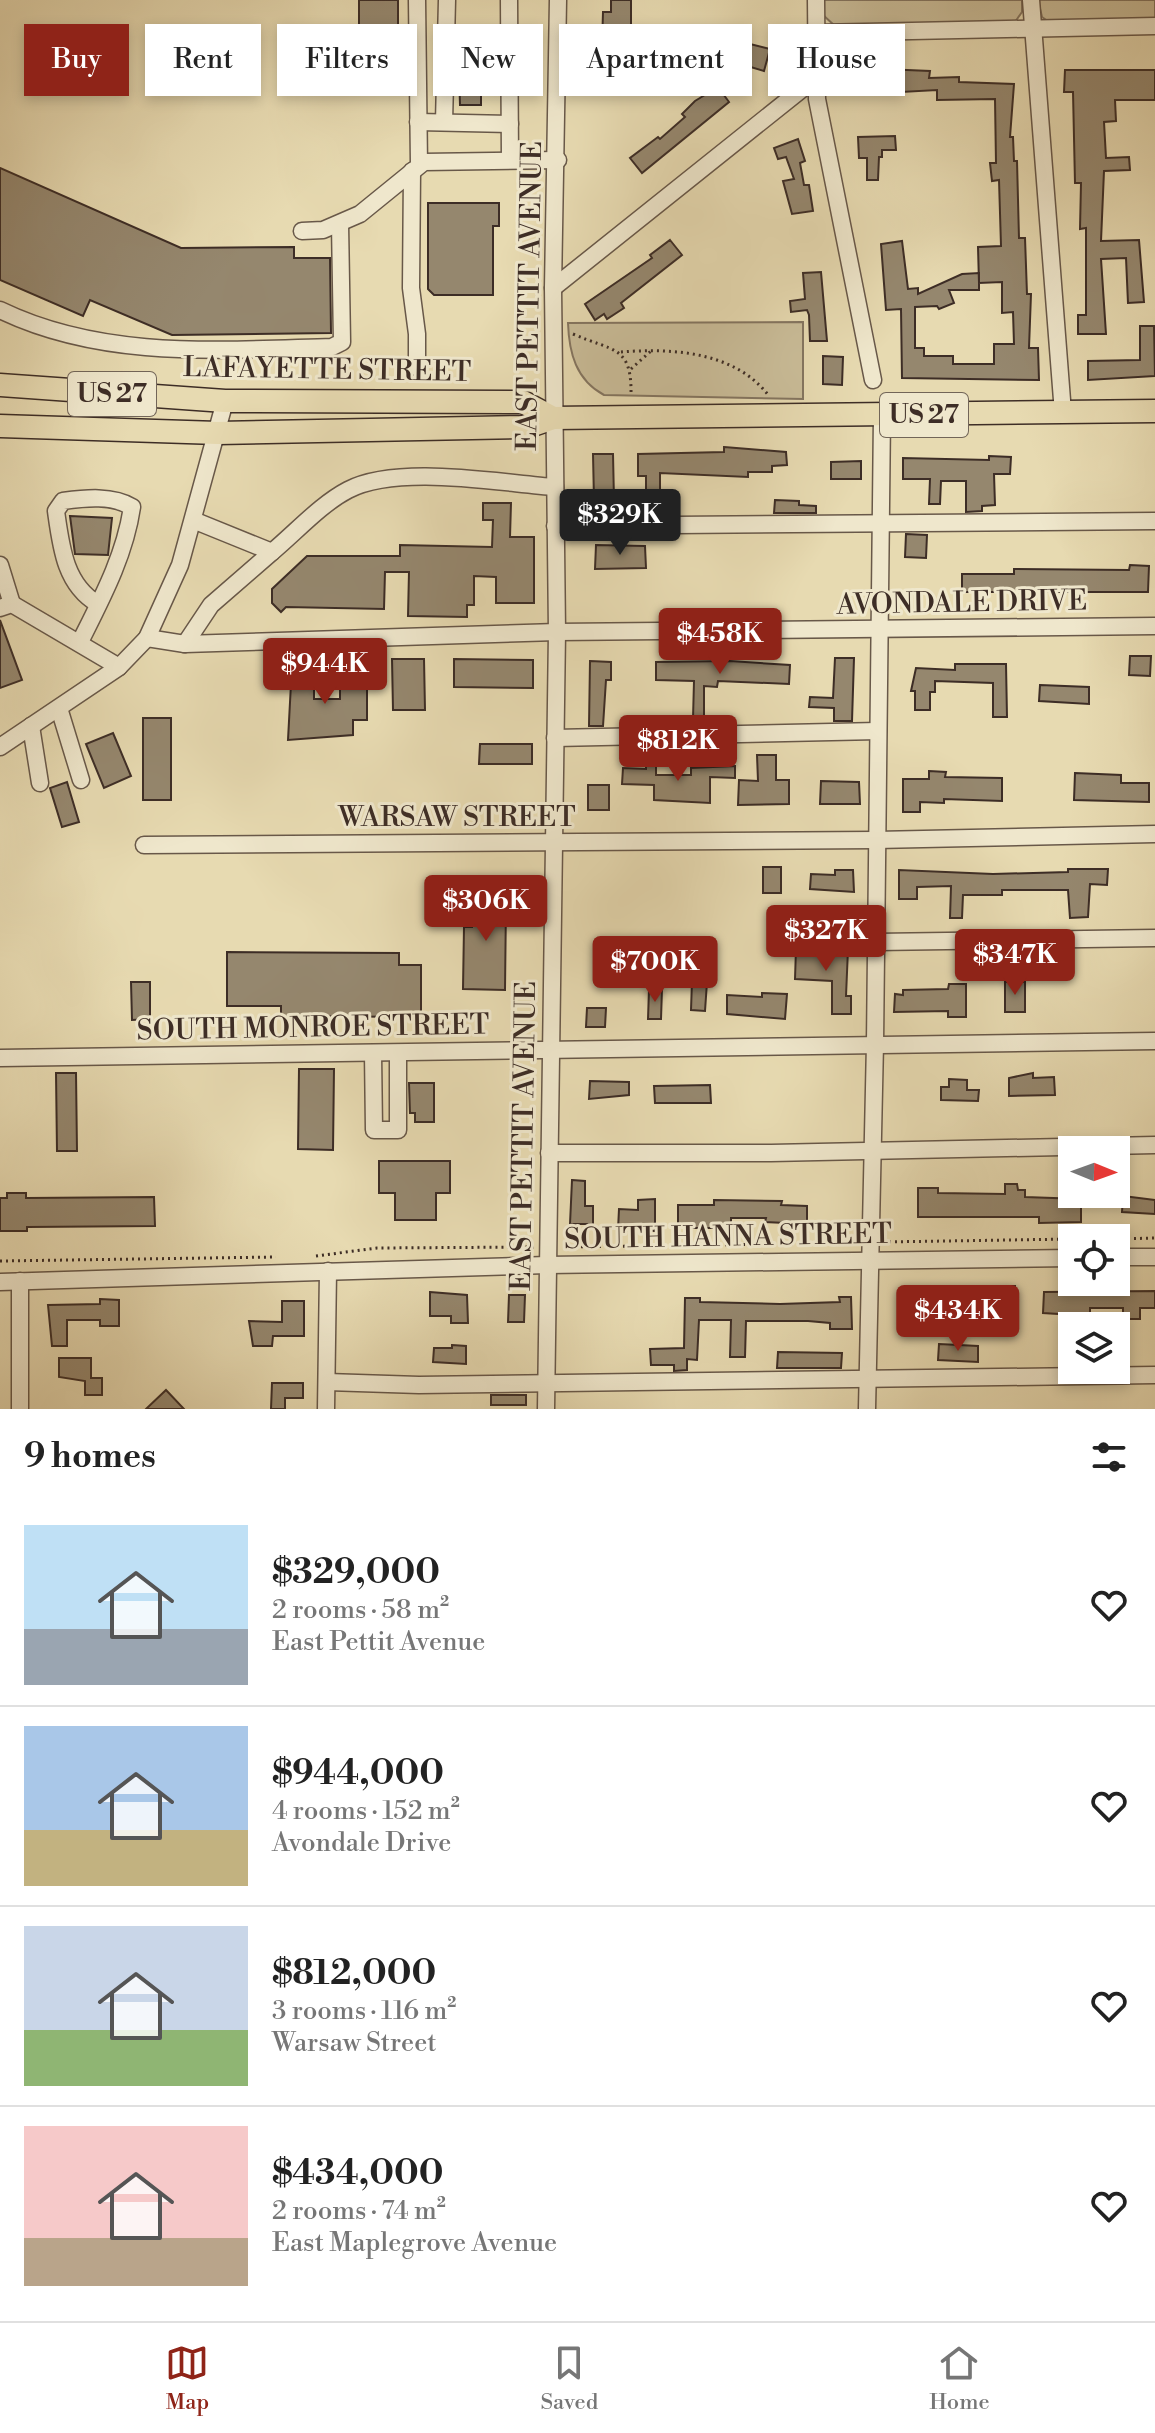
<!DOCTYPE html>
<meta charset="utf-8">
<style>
:root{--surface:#fff;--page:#f2f2f2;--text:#222;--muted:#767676;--line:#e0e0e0;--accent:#8f2418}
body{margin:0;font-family:"Libre Bodoni",serif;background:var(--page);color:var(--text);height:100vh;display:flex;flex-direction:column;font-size:30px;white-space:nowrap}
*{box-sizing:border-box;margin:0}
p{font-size:26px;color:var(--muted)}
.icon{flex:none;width:44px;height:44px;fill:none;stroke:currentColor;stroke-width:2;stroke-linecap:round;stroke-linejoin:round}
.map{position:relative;height:1409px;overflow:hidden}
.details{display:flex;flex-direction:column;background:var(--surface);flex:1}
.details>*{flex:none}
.top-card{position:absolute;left:24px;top:24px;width:1108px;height:72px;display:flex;gap:16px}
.needle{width:52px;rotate:91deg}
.tools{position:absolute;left:1058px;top:1136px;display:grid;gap:16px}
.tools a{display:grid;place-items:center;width:72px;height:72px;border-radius:0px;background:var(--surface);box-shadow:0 4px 12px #0003;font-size:40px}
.price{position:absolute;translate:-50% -68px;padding:0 18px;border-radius:8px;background:var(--accent);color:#fff;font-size:26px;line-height:52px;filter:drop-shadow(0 2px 4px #0008)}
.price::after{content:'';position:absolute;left:50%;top:48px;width:24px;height:18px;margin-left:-12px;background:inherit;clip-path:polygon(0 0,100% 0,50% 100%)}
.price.current{background:#222;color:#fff}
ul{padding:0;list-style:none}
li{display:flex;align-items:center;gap:24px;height:200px;padding:0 24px}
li+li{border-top:2px solid var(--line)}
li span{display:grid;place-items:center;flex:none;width:224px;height:160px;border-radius:0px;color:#555}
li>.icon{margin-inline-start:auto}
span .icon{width:96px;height:96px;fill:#fffc;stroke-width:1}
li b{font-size:34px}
h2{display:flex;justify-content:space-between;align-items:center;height:96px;padding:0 24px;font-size:34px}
.pill{padding:0 28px;border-radius:0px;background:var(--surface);box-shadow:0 4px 12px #0003;font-size:28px;line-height:72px}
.pill.current{background:var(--accent);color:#fff}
.tabs{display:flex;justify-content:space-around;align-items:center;height:112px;border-top:2px solid var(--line);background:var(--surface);font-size:22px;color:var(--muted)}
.tabs a{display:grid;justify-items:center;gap:4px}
.tabs .current{color:var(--accent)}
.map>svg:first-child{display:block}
.green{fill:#cabd99;stroke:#847560;stroke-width:2}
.building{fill:#95876e;stroke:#3d2d26;stroke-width:2}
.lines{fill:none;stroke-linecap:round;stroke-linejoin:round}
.minor-casing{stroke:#685849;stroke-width:19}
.highway-casing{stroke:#3d2d26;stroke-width:25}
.path{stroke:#3d2d26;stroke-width:3;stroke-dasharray:2 4;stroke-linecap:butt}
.minor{stroke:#efe7cc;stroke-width:16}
.highway{stroke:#e7dab1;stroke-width:22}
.labels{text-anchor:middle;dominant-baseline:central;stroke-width:6;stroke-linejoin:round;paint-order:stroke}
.shield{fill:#efe7cc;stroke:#726558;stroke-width:2}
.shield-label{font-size:26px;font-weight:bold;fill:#3d2d26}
.street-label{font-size:28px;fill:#3d2d26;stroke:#efe7cc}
</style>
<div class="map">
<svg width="1155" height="1409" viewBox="0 0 1155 1409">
<rect width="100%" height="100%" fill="#e7dab1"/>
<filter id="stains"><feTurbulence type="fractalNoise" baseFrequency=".0025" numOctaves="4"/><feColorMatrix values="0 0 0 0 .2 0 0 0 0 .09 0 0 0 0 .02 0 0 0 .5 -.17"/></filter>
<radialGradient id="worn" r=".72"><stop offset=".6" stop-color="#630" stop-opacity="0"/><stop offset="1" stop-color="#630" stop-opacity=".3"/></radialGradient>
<g class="green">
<polygon points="823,0 1022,0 1022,12 1015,22 835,26 823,15"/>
<polygon points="1038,0 1155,0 1155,21 1049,22 1042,17"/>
<path d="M 803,322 L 803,399 L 604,395 C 576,380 569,353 568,323 Z"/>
</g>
<g class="building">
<rect x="359" y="0" width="39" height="73"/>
<polygon points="611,0 631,0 631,25 618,25 619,80 601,80 603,12 611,12"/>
<polygon points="458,34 486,34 486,78 481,79 481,105 460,105"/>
<polygon points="750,44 770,49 764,71 744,65"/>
<polygon points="883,69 930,71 929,78 959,77 959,82 1014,84 1010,137 1013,137 1014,161 1017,161 1019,238 1025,238 1027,294 1031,294 1029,348 1038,348 1039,380 902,378 901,309 886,310 881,244 902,241 908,289 918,288 918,294 962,274 979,273 979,290 949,290 954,303 939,309 937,306 915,307 915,348 924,348 924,356 953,356 953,364 994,364 994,344 1014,344 1013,312 1002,313 1002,282 979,283 978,247 1001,246 999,180 992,181 990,163 996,163 995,99 937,100 937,90 883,93"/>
<polygon points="1065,70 1155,70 1155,100 1115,100 1116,121 1104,122 1106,158 1129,157 1130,170 1104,171 1101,241 1139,240 1144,302 1128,303 1126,258 1101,259 1106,334 1078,334 1078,315 1086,315 1086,228 1080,229 1081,183 1075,183 1073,92 1064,92"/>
<polygon points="718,87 729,102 642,173 630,158 658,137 660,139 685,117 682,114 695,101"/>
<polygon points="895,136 896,150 882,150 882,157 879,157 878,180 867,180 867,158 859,158 858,137"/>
<polygon points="798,139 805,161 800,163 804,185 809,185 813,211 792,214 783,181 794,179 786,157 778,159 774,148"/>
<polygon points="0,168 181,248 294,247 294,258 330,258 331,333 172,335 90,300 83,316 0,280"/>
<polygon points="428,203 499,203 499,226 493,226 493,295 434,295 428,289"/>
<polygon points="670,240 682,255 621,303 624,308 607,319 604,314 595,320 585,304 652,258 650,255"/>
<polygon points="821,272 827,341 810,341 809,315 807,310 791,312 790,301 805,299 803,273"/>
<polygon points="1140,326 1154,326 1155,376 1088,380 1088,361 1140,360"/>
<polygon points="823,356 843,357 842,385 823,384"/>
<polygon points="724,447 786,452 787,465 772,466 772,472 748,472 748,477 660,473 660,508 646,509 646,476 638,476 638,454 724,452"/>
<polygon points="593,454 613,454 614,500 594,500"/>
<polygon points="989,456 1011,457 1010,474 994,474 995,505 982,506 982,511 966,512 966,481 941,481 940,504 929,504 930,479 903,479 903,458 989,460"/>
<polygon points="861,461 861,479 831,479 831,462"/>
<polygon points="775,500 799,501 799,505 816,506 816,513 774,513"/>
<polygon points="483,503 511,503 510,537 534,537 534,603 496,603 496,577 474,576 474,605 467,605 467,617 408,616 409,572 385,572 384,609 286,607 281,612 272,603 272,589 307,556 400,556 400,545 492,547 493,520 483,520"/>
<polygon points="70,516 112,518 108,555 75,554"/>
<polygon points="906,534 927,535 926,558 905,557"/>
<polygon points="596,545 645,546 646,568 595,569"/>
<polygon points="1130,565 1149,566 1148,592 962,592 962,574 1014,574 1014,569 1129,570"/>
<polygon points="0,620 22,680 0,688"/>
<polygon points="1130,656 1151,656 1150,676 1129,675"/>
<polygon points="835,658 854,658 852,721 834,721 834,708 809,707 810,697 833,698"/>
<polygon points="392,659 424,659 425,710 393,710"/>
<polygon points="454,659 533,660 533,688 454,687"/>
<polygon points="590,661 611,662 611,680 606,680 603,726 589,726"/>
<polygon points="730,661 790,665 789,684 718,681 717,687 704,686 704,719 693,719 694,681 656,680 656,662"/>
<polygon points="955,664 1006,664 1007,717 993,717 993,683 935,681 935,692 930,692 930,710 915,710 915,691 911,691 916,668 955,670"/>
<polygon points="292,665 314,666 314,699 340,699 340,673 367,674 367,720 353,720 353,735 288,740"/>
<polygon points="1040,685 1089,687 1089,704 1039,701"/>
<rect x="143" y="718" width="28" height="82"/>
<polygon points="113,733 131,776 104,788 86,744"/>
<polygon points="480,744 532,744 532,764 479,764"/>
<polygon points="757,755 776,755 776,780 789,780 789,804 738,805 739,780 758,781"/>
<polygon points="646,765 656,765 656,775 691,775 691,768 735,766 735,778 710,777 710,803 654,800 654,785 622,784 623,768 646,769"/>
<polygon points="929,771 946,772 945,777 1002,778 1002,801 944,799 944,803 920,802 920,812 903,812 903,779 929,779"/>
<polygon points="1075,773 1121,775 1121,783 1149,783 1149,802 1074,800"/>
<polygon points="821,781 859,782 860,804 820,804"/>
<polygon points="67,782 79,822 62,827 50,788"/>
<rect x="588" y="785" width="21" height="25"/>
<rect x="763" y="867" width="18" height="26"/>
<polygon points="1068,869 1108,869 1107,885 1090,884 1088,917 1070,918 1068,890 1002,890 1002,895 963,895 962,918 950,918 951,886 917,887 917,899 899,899 899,870 993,874 1068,872"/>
<polygon points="835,870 853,870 854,892 810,889 811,874 835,875"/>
<polygon points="489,877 501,877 501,903 506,903 505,990 463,989 464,927 472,927 472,905 488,905"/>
<polygon points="796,948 848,949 846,996 851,996 851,1014 832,1014 832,981 795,979"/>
<polygon points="227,952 399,953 399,965 421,965 421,1017 281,1016 281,1006 227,1006"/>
<polygon points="692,981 707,982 705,1011 691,1010"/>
<polygon points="131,982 150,982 150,1019 132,1020"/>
<rect x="1005" y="982" width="20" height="30"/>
<polygon points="949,984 966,984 966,1017 948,1017 948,1011 894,1012 895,994 903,995 903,990 948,989"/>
<polygon points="649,989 662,989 661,1019 648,1019"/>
<polygon points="762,993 787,994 785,1019 727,1014 727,995 762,997"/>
<polygon points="587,1008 606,1008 605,1027 586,1027"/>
<polygon points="299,1069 334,1069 333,1150 298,1149"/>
<polygon points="56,1073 76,1073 77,1151 57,1151"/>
<polygon points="1033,1073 1033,1078 1054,1077 1055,1095 1009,1096 1009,1078"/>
<polygon points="949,1079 967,1080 967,1090 979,1090 978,1101 941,1100 941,1087 949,1087"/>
<polygon points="590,1081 629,1082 629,1095 589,1099"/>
<polygon points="409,1083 434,1083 434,1122 415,1122 415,1113 410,1113"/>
<polygon points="710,1085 711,1103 655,1103 654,1086"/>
<polygon points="379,1161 450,1161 450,1193 436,1193 436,1220 395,1220 395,1193 379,1193"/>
<polygon points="572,1180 585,1181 585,1206 593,1206 593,1224 570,1224"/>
<polygon points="1005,1184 1017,1184 1018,1190 1025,1190 1025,1197 1081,1199 1081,1222 1039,1223 1039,1217 918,1217 918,1188 938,1188 938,1193 1005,1194"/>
<polygon points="7,1193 26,1193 26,1198 154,1197 155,1226 27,1227 27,1231 0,1231 0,1198 7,1198"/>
<polygon points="1123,1196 1155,1200 1155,1214 1122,1212"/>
<polygon points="655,1199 655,1231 618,1230 619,1209 638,1210 638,1200"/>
<polygon points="714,1200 782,1201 781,1205 807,1206 807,1224 765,1222 766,1218 731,1218 731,1228 678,1228 678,1205 714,1205"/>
<polygon points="908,1286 997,1293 997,1286 1015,1286 1014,1317 961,1316 961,1319 941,1319 941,1302 908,1301"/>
<polygon points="1155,1291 1155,1308 1140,1308 1140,1319 1123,1319 1123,1308 1090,1308 1090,1316 1043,1313 1044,1292"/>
<polygon points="430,1292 467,1295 468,1323 451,1323 451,1316 430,1316"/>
<polygon points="509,1295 525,1295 524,1322 508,1322"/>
<polygon points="839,1297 851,1297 852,1329 830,1329 830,1323 808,1321 746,1321 745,1357 730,1357 731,1320 699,1320 697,1360 687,1359 687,1370 674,1371 674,1365 651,1365 650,1349 684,1348 685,1298 700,1298 700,1302 780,1304 840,1302"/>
<polygon points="100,1299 119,1300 119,1326 100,1326 100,1320 67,1320 67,1346 52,1346 48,1305 100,1304"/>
<polygon points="282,1301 304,1301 304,1336 273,1336 272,1346 253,1346 249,1321 282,1322"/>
<polygon points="939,1344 978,1346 978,1362 938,1360"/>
<polygon points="452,1345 466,1346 466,1364 433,1362 434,1348 452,1348"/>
<polygon points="778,1352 842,1353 841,1368 777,1368"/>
<polygon points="59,1358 91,1358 91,1378 102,1378 102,1395 85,1395 85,1381 59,1377"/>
<polygon points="272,1383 303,1383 303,1398 285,1398 285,1409 271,1409"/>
<polygon points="166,1390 184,1409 146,1409"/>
<rect x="491" y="1395" width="35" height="10"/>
</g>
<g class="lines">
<g class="minor-casing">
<g id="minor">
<polyline points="417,0 419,165"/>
<polyline points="509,0 510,160"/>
<polyline points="816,0 817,99 873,380"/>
<polyline points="1031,0 1063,413"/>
<polyline points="817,33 1155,26"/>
<polyline points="418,122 510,124"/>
<polyline points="444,122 447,0"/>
<polyline points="412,171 411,288 417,334 417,367"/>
<polyline points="302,231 323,230 360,214 424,162 558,160"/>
<polyline points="553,288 817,77"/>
<path d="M 0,310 C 103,360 221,350 332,347 L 342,342 L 340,224"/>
<polyline points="555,526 1155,521"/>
<path d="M 272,552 C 296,532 321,504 348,490 C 398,464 499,483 555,487"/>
<polyline points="0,565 12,604"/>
<polyline points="0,608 12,604 119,667"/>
<polyline points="147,638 185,644 557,632 1155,626"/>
<path d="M 80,642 C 102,598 125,555 132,507 C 113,495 85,498 63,501 L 56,511 C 61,547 65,585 98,604"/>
<polyline points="185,644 211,605 272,552 193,520"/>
<polyline points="59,708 81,780"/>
<polyline points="31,726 40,783"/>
<polyline points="555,738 878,731"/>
<polyline points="0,747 119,667 147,638 180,565 225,401"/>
<polyline points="144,845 876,840 1155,834"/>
<polyline points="876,942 1155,938"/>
<polyline points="373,1053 374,1130 398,1130 398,1053"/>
<polyline points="0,1058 1155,1041"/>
<polyline points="549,1153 771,1153 1155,1145"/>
<polyline points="1116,1257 1155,1257"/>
<polyline points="20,1281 20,1409"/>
<polyline points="0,1282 547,1265 1072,1258"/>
<polyline points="327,1382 419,1385 1155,1375"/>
<polyline points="326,1409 328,1271"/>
<polyline points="546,1409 557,632 553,288 558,0"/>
<polyline points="867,1409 875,1043 882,415"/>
</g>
</g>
<g class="highway-casing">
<g id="highway">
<polyline points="0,385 225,401 523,402 553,418"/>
<polyline points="0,426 218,433 527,427 553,418 1155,411"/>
</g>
</g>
<g class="path">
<path d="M 573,334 C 614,352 632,345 631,396"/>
<path d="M 621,352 C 671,348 735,351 769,396"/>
<polyline points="631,369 651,351"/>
<polyline points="1116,1239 1155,1238"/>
<polyline points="883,1242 1072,1239"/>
<polyline points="563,1247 856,1243"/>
<polyline points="316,1256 377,1248 536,1247"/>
<polyline points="0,1261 276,1257"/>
</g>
<use href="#minor" class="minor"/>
<use href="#highway" class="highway"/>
</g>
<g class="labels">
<g class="shield">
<rect x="68" y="372" width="88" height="44" rx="6"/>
<rect x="880" y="393" width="88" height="44" rx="6"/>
</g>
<g class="shield-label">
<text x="112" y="394">US 27</text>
<text x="924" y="415">US 27</text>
</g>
<g class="street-label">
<text transform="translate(530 296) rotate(-89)">EAST PETTIT AVENUE</text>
<text transform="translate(327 370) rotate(1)">LAFAYETTE STREET</text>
<text transform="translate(962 603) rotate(-1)">AVONDALE DRIVE</text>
<text x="457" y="817">WARSAW STREET</text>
<text transform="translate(313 1028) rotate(-1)">SOUTH MONROE STREET</text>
<text transform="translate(524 1136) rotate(-89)">EAST PETTIT AVENUE</text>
<text transform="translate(728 1237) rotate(-1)">SOUTH HANNA STREET</text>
</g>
</g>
<rect width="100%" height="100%" filter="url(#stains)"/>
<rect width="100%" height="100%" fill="url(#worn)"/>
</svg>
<div class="tools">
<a><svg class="needle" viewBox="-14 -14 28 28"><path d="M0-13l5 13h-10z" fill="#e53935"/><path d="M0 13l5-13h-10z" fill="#767676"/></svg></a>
<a><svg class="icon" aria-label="locate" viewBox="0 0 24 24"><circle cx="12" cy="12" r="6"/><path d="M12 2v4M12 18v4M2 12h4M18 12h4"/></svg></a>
<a><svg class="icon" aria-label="layers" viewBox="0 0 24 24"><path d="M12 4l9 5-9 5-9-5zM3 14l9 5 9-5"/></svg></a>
</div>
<b class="price current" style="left:620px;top:557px">$329K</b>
<b class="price" style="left:720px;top:676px">$458K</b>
<b class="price" style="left:325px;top:706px">$944K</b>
<b class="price" style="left:678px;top:783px">$812K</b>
<b class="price" style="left:486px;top:943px">$306K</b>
<b class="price" style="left:826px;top:973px">$327K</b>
<b class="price" style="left:1015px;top:997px">$347K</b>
<b class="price" style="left:655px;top:1004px">$700K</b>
<b class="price" style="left:958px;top:1353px">$434K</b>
<div class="top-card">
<a class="pill current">Buy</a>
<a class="pill">Rent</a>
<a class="pill">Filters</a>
<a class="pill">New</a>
<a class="pill">Apartment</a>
<a class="pill">House</a>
</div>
</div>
<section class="details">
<h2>9 homes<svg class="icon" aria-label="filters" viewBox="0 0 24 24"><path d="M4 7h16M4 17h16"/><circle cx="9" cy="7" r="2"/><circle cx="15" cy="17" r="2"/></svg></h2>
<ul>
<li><span style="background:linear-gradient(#bfe0f5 65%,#9aa5b1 0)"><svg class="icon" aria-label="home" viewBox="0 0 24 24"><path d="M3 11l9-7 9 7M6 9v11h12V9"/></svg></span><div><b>$329,000</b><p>2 rooms · 58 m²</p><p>East Pettit Avenue</p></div><svg class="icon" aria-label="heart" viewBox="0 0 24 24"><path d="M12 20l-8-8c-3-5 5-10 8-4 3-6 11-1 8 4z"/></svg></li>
<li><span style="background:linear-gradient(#a9c7e8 65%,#c2b280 0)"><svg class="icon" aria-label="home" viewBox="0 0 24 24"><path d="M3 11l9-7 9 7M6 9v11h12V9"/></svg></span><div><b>$944,000</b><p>4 rooms · 152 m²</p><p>Avondale Drive</p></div><svg class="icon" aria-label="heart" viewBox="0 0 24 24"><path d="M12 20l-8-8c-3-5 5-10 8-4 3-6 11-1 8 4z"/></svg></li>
<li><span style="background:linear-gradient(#c9d6e8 65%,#8fb573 0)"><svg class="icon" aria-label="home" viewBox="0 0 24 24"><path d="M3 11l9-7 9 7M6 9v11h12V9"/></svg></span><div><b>$812,000</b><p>3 rooms · 116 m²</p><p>Warsaw Street</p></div><svg class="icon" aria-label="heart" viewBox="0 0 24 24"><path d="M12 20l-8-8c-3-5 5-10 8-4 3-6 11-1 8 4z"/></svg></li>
<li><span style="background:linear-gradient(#f6c9c9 70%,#b9a48a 0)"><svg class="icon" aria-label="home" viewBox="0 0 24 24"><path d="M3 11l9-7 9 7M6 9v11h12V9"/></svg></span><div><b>$434,000</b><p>2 rooms · 74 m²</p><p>East Maplegrove Avenue</p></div><svg class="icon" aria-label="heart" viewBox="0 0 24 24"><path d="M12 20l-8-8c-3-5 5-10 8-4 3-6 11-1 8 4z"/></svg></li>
</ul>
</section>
<nav class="tabs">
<a class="current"><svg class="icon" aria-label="map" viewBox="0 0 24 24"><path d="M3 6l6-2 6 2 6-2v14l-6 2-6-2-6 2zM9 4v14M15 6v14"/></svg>Map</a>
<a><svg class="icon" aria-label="saved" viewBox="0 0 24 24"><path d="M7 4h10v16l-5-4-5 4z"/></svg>Saved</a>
<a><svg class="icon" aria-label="home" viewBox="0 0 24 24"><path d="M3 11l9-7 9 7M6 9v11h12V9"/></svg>Home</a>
</nav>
